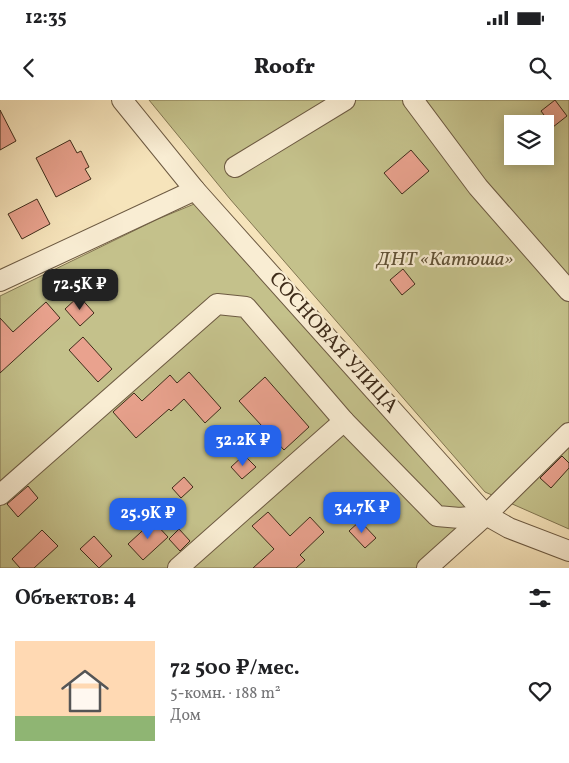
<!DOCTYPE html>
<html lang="ru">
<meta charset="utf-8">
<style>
:root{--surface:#fff;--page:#f6f6f6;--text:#202124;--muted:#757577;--line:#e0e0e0;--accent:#2563eb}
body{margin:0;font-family:Vollkorn,serif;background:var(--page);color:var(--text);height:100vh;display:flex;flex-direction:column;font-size:19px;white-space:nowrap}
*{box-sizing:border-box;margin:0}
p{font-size:16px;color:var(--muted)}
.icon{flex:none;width:28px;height:28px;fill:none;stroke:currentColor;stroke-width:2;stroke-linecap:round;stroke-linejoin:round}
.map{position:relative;height:468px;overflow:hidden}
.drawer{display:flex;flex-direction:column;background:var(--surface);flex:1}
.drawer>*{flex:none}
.controls{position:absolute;left:504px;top:15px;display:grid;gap:10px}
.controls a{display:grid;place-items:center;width:50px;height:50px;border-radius:0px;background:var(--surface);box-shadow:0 2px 12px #0003;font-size:25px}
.price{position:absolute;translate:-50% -42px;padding:0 11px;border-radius:10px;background:var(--accent);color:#fff;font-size:16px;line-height:32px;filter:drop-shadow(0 1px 2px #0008)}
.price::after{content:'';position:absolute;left:50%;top:30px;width:15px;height:11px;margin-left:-8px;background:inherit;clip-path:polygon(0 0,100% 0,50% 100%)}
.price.on{background:#222;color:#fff}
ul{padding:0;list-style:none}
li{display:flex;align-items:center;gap:15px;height:125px;padding:0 15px}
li+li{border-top:1px solid var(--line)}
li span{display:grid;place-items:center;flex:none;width:140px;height:100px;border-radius:0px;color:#555}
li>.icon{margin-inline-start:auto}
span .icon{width:60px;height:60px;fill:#fffc;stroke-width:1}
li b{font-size:21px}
h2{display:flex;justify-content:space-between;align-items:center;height:60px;padding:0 15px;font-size:21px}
.status{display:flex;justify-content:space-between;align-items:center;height:35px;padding:0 25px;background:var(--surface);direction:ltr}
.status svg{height:14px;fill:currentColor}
header{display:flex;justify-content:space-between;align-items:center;height:65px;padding:0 15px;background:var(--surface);font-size:22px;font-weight:800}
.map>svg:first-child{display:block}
.green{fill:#c4c18b;stroke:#827652;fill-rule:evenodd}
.building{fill:#e9a28e;stroke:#3f2c1a}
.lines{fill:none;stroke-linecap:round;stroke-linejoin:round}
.minor-casing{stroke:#6d5a42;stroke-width:22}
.minor{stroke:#f9edd3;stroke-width:20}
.labels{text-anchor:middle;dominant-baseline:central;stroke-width:4.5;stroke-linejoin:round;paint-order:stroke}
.park-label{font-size:20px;font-style:italic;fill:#605136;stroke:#f9edd3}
.street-label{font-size:20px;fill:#3f2c1a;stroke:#f9edd3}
</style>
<div class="status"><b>12:35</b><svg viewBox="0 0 49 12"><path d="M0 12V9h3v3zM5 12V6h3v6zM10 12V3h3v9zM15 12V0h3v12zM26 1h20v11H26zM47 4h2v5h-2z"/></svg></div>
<header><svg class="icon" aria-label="back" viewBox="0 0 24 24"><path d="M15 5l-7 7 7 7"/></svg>Roofr<svg class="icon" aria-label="search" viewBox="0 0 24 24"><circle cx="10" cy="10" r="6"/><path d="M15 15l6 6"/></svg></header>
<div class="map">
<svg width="569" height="468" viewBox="0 0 569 468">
<rect width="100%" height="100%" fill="#f6e4bb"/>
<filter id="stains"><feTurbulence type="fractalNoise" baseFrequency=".004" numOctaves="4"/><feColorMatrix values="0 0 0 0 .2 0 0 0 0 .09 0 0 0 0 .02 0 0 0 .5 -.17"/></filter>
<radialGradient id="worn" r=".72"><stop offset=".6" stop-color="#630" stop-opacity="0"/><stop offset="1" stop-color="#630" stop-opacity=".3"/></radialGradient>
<g class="green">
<path d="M 149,0 L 569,0 L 569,429 L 485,392 L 230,99 ZM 512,24 L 545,24 L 545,56 L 512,56 Z"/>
<polygon points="199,102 485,427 443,468 0,468 0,196 158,119"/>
</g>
<g class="building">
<polygon points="555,0 567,16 553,27 541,11"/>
<polygon points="0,10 16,41 0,50"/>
<polygon points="70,40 77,53 81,51 89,67 85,69 91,79 56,97 36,58"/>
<polygon points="411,50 429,71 402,94 384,73"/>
<polygon points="37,99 50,124 22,139 8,114"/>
<polygon points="403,169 415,184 402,195 390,180"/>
<polygon points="79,196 94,213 80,226 65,209"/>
<polygon points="46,202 60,218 0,273 0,218 13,232"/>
<polygon points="83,237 112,269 98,282 69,250"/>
<polygon points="189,272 221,308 205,323 184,299 171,311 169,309 136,338 113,312 134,293 142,301 170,275 177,283"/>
<polygon points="265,277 309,327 284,350 239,301"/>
<polygon points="244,355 256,367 242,379 231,367"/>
<polygon points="562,356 569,363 569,368 551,388 540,378"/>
<polygon points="184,377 193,387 181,398 172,388"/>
<polygon points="28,386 38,398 18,417 7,404"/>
<polygon points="268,412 290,436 310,417 324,432 300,455 305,460 296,468 253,468 274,449 252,426"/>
<polygon points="153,421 168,437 143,460 128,444"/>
<polygon points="360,421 376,438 365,448 349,431"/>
<polygon points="179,429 190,441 180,451 169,439"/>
<polygon points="42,430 58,446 34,468 20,468 12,459"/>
<polygon points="94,436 112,456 99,468 80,449"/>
</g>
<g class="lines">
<g class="minor-casing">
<g id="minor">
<polyline points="122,0 195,90 486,415 509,428 569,451"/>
<polyline points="413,0 478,87 569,191"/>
<polyline points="235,67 345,0"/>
<polyline points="0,181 195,90"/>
<polyline points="0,395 217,204 246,207 344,321 437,416 460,418 486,415"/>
<polyline points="178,468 344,321"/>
<polyline points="427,468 486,415 569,333"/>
</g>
</g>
<use href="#minor" class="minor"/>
</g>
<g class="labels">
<g class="park-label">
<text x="445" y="160">ДНТ «Катюша»</text>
</g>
<g class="street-label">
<text transform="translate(333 243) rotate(48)">СОСНОВАЯ УЛИЦА</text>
</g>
</g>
<rect width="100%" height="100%" filter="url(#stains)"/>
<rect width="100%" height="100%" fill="url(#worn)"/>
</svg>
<div class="controls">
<a><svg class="icon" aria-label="layers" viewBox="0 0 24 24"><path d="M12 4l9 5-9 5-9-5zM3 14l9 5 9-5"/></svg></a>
</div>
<b class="price on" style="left:80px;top:211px">72.5K ₽</b>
<b class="price" style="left:243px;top:367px">32.2K ₽</b>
<b class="price" style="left:362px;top:434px">34.7K ₽</b>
<b class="price" style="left:148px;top:440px">25.9K ₽</b>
</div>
<section class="drawer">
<h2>Объектов: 4<svg class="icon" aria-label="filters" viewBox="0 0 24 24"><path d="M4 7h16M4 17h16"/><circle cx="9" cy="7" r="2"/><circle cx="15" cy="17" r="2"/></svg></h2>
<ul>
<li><span style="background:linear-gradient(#ffd9b3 75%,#8fb573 0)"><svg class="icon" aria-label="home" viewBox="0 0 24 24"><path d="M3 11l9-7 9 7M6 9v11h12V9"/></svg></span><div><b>72 500 ₽/мес.</b><p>5-комн. · 188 m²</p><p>Дом</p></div><svg class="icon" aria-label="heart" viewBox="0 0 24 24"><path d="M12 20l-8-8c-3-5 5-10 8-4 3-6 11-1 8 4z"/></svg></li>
</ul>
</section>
